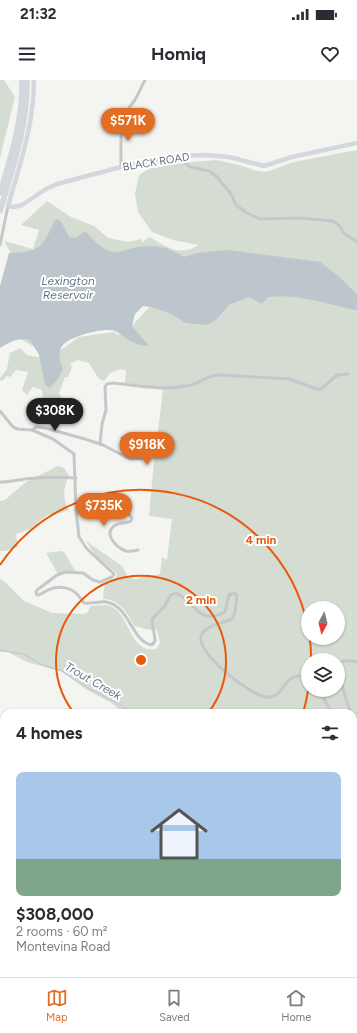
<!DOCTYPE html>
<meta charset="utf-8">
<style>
:root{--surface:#fff;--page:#f7f7f7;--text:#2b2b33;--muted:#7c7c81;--line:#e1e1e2;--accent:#e36d23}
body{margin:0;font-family:Figtree,sans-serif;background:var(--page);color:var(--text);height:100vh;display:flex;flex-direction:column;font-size:15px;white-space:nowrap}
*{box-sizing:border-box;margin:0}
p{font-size:13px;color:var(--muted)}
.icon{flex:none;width:22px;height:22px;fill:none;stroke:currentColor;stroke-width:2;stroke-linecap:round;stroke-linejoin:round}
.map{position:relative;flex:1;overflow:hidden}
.drawer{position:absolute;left:0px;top:629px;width:357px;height:268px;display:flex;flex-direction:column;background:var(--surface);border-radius:12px 12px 0 0;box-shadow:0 1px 3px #0004}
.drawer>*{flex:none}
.needle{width:26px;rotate:187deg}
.buttons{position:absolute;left:301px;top:521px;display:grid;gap:8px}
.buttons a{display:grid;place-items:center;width:44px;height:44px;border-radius:50%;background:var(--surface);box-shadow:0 1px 3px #0004;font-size:20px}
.price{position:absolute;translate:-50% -34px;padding:0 9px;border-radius:14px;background:var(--accent);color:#fff;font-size:13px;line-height:26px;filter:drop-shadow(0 1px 2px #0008)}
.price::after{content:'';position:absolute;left:50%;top:24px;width:12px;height:9px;margin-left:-6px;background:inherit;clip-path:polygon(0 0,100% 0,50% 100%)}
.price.on{background:#222;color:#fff}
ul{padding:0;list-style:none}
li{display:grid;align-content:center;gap:8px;height:212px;padding:0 16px}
li span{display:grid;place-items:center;height:124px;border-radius:8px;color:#555}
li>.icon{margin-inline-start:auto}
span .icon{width:72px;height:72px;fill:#fffc;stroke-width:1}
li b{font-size:17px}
h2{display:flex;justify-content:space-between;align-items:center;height:48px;padding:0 16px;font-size:17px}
.status{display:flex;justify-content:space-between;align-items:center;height:28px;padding:0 20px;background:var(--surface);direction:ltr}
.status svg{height:11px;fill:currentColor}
header{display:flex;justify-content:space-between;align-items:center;height:52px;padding:0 16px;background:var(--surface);font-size:18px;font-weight:700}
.menu{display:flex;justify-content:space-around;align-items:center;height:56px;border-top:1px solid var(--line);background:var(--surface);font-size:11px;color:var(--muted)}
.menu a{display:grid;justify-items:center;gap:2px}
.menu .on{color:var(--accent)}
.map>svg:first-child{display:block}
.green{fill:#d5dcd2;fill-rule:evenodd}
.water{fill:#bdc6cd}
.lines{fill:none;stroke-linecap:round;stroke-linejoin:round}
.stream{stroke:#bdc6cd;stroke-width:1}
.street{stroke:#c5c7cb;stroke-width:3}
.secondary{stroke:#d4d7dc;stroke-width:4.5}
.highway{stroke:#d4d7dc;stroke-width:5.5}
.ring{fill:none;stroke:#e8590c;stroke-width:2}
.labels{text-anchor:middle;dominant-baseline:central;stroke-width:4;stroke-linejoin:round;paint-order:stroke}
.street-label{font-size:11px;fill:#647082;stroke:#fff}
.water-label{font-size:12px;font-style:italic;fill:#647886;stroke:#fff}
.centre{fill:#e8590c;stroke:#fff;stroke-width:2}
.ring-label{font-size:12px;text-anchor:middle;font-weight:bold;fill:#e8590c;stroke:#fff;stroke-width:4;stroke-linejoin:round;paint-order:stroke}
</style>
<div class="status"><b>21:32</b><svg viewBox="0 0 49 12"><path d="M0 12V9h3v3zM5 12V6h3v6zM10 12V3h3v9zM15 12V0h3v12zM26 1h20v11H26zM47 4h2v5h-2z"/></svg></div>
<header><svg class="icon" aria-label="menu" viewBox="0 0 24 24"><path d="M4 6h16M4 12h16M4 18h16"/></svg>Homiq<svg class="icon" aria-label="heart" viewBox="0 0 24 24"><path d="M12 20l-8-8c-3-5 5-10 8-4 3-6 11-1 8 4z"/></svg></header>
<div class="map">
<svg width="357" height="897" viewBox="0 0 357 897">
<rect width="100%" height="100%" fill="#f4f5f1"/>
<g class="green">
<polygon points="0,0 4,0 15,17 0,78"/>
<path d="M 357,70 L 357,690 L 355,689 L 353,683 L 353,633 L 123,633 L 110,622 L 87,610 L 62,592 L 27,582 L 8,572 L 0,572 L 0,499 L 4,501 L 24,521 L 52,533 L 84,534 L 88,532 L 90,526 C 95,526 101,525 106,525 C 131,529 127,574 156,569 L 160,563 L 158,553 L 155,548 L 154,551 L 134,546 C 129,534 118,518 103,519 L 105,502 L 116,498 L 117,493 L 97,478 L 86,461 L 122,486 L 127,496 L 135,499 L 160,494 L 162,477 L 167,480 L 172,439 L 149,436 L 153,391 L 163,310 L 125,303 L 126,291 L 121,289 L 110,293 L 104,301 L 99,299 L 89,283 L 78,280 L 70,284 L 72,287 L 68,297 L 65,297 L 59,313 L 67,332 L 64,336 C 53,327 42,327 42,310 L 33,307 L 27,315 L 22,310 L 28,292 L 16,290 L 10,297 L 7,296 L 2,301 L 0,300 L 0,298 L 7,289 L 10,273 L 20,268 L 27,275 L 48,279 L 79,257 L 106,253 L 114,252 L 118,255 L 128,250 L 154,222 L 174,212 L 61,259 L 46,273 L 20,259 L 47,237 L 4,161 L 33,169 L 39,150 L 21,145 L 47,121 L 71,137 L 94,146 L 108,158 L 128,162 L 142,159 L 141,163 L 149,157 C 168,167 178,177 199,165 L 173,160 L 152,152 L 138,132 L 135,114 L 139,95 L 150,88 L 172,84 L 216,80 L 239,85 L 257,91 L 266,92 L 294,82 ZM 308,528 L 338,528 L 338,558 L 308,558 ZM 308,580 L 338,580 L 338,610 L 316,610 L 324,619 L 315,610 L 308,610 L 308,603 L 303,597 L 308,601 Z"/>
<path d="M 58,386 L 64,388 L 69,396 C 63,408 62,418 69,430 L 61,433 L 47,435 L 30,449 L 16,454 L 18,467 L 5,471 L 0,471 L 0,421 L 5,420 L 26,402 Z"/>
<polygon points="60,471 64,472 76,492 58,494 46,473"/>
<polygon points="353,691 357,693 357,778 353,781"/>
<polygon points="357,797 357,878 353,876 353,798"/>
<polygon points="0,845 4,845 4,893 177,893 176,897 0,897"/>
<polygon points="207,893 319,893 316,897 262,897 262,895 250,894 243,897 202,897"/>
</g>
<path class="water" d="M 58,139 L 62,143 L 69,157 L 76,158 L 85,151 C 92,158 104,172 115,172 C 121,172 128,169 133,168 C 154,164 166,166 184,177 L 197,173 L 228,170 L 320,182 L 337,195 L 357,214 L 357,230 L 355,230 C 327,224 297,213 268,217 L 262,224 L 249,217 L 229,225 L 216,240 L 207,245 L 186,243 L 169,233 L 151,227 L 143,226 L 135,234 L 132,246 L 149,266 C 143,266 133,263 128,260 C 124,257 120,253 115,251 C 105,247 65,257 61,268 C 58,276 60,282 63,289 L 59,298 L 50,308 L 45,305 L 39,275 L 30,260 C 19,257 10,262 0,268 L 0,206 L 9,173 C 19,173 32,172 40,166 C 45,161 52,148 54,141 Z"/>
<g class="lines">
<g class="stream">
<polyline points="0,570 23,574 40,584 62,591 88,608 117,623 133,633"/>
<polyline points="353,868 357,871"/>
<polyline points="305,897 308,893"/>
</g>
<g class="street">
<polyline points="178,76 190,87 209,91 216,96 231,114 236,125 247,133 260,139 300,138 333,141 339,145 344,153 357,162"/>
<polyline points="121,87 121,56 122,37 135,20 145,0"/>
<polyline points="0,165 8,126"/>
<path d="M 0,331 L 13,347 L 18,349 L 32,350 L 53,359 L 74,374 L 76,430 L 79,457 L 87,469 L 114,494 L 112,497 L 100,502 L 93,500 L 83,493 L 65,492 L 57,495 L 37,510 L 36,512 L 37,515 C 42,515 44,512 48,510 C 58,505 71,507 78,515 C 80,518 82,520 84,523 C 92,524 99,521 107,522 C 131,528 131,561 152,565 L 155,561 C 155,553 152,547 152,539 L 164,527 L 171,515 L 175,513 C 194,518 196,547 225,532 L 229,515 L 234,513 L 237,515 L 235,532 L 232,539 C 223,543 207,545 202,554 C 192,571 250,615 266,617 C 278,619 282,607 289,600 C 293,596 299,596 304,595 L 308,599"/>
<polyline points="32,350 36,347 45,348 85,359 103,365 130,379 149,378 151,377 151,373 129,365 122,358"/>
<path d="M 100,364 L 102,344 L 106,330 L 105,307 L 107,304 L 114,303 C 140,306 165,311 191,305 C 203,302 206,295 220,295 L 289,299 L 317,309 L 321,309 L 337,295 L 348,294"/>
<polyline points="137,367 141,355"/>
<path d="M 0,402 C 9,402 17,400 25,399 C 42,397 59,397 76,398"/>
<path d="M 76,430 C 81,430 85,431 89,431 C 104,431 122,423 132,438 L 131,441 C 125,444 117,442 113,447 C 104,455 117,468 126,471 C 130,472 134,471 138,470"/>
<path d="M 338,586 C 342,578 350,581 357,582"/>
<polyline points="338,591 346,619 351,633"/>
<polyline points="318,610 322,615 332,633"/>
<polyline points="353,638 357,651"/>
<polyline points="353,674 354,683 357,689"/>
</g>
<path class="secondary" d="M 34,0 C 34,44 20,84 8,126 L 14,127 L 22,125 L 46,109 L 57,104 L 121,87 L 178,76 L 206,75 L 229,77 L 264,86 L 292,77 L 357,63"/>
<g class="highway">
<path d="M 0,113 C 11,76 23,39 22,0"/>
<path d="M 0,131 C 13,88 28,45 27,0"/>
</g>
</g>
<g class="ring">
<path d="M74 633A85 85 0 1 1 208 633"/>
<path d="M308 611A170 170 0 0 1 303 633M0 485A170 170 0 0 1 308 548M310 559A170 170 0 0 1 311 579"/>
</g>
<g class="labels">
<g class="street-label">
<text transform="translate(156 82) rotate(-9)">BLACK ROAD</text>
</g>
<g class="water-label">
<text x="68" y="201">Lexington<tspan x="68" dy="14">Reservoir</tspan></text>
<text transform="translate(93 601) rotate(30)">Trout Creek</text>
</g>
</g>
<circle cx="141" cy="580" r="6" class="centre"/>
<g class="ring-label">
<text x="261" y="464">4 min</text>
<text x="201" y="524">2 min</text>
</g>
</svg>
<div class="buttons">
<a><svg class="needle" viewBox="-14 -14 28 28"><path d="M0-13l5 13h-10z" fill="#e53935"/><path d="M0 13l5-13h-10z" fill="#7c7c81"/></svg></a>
<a><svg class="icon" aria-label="layers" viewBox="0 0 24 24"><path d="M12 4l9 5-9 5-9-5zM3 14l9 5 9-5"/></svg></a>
</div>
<b class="price" style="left:128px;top:62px">$571K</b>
<b class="price on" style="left:55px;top:352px">$308K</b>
<b class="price" style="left:147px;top:386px">$918K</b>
<b class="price" style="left:104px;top:447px">$735K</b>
<section class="drawer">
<h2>4 homes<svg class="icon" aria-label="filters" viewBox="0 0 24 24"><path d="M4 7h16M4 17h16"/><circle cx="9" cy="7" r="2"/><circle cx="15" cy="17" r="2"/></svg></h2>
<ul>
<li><span style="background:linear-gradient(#a9c7e8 70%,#7fa58c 0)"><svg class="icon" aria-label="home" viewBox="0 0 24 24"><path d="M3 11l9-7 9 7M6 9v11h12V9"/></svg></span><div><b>$308,000</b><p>2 rooms · 60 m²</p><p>Montevina Road</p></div></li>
</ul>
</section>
</div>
<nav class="menu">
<a class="on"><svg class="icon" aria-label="map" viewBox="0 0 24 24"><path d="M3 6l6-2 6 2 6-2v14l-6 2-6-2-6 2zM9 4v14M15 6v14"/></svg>Map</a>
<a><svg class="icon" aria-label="saved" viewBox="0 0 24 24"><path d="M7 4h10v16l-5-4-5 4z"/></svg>Saved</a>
<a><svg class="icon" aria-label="home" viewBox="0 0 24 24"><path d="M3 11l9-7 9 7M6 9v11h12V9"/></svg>Home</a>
</nav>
